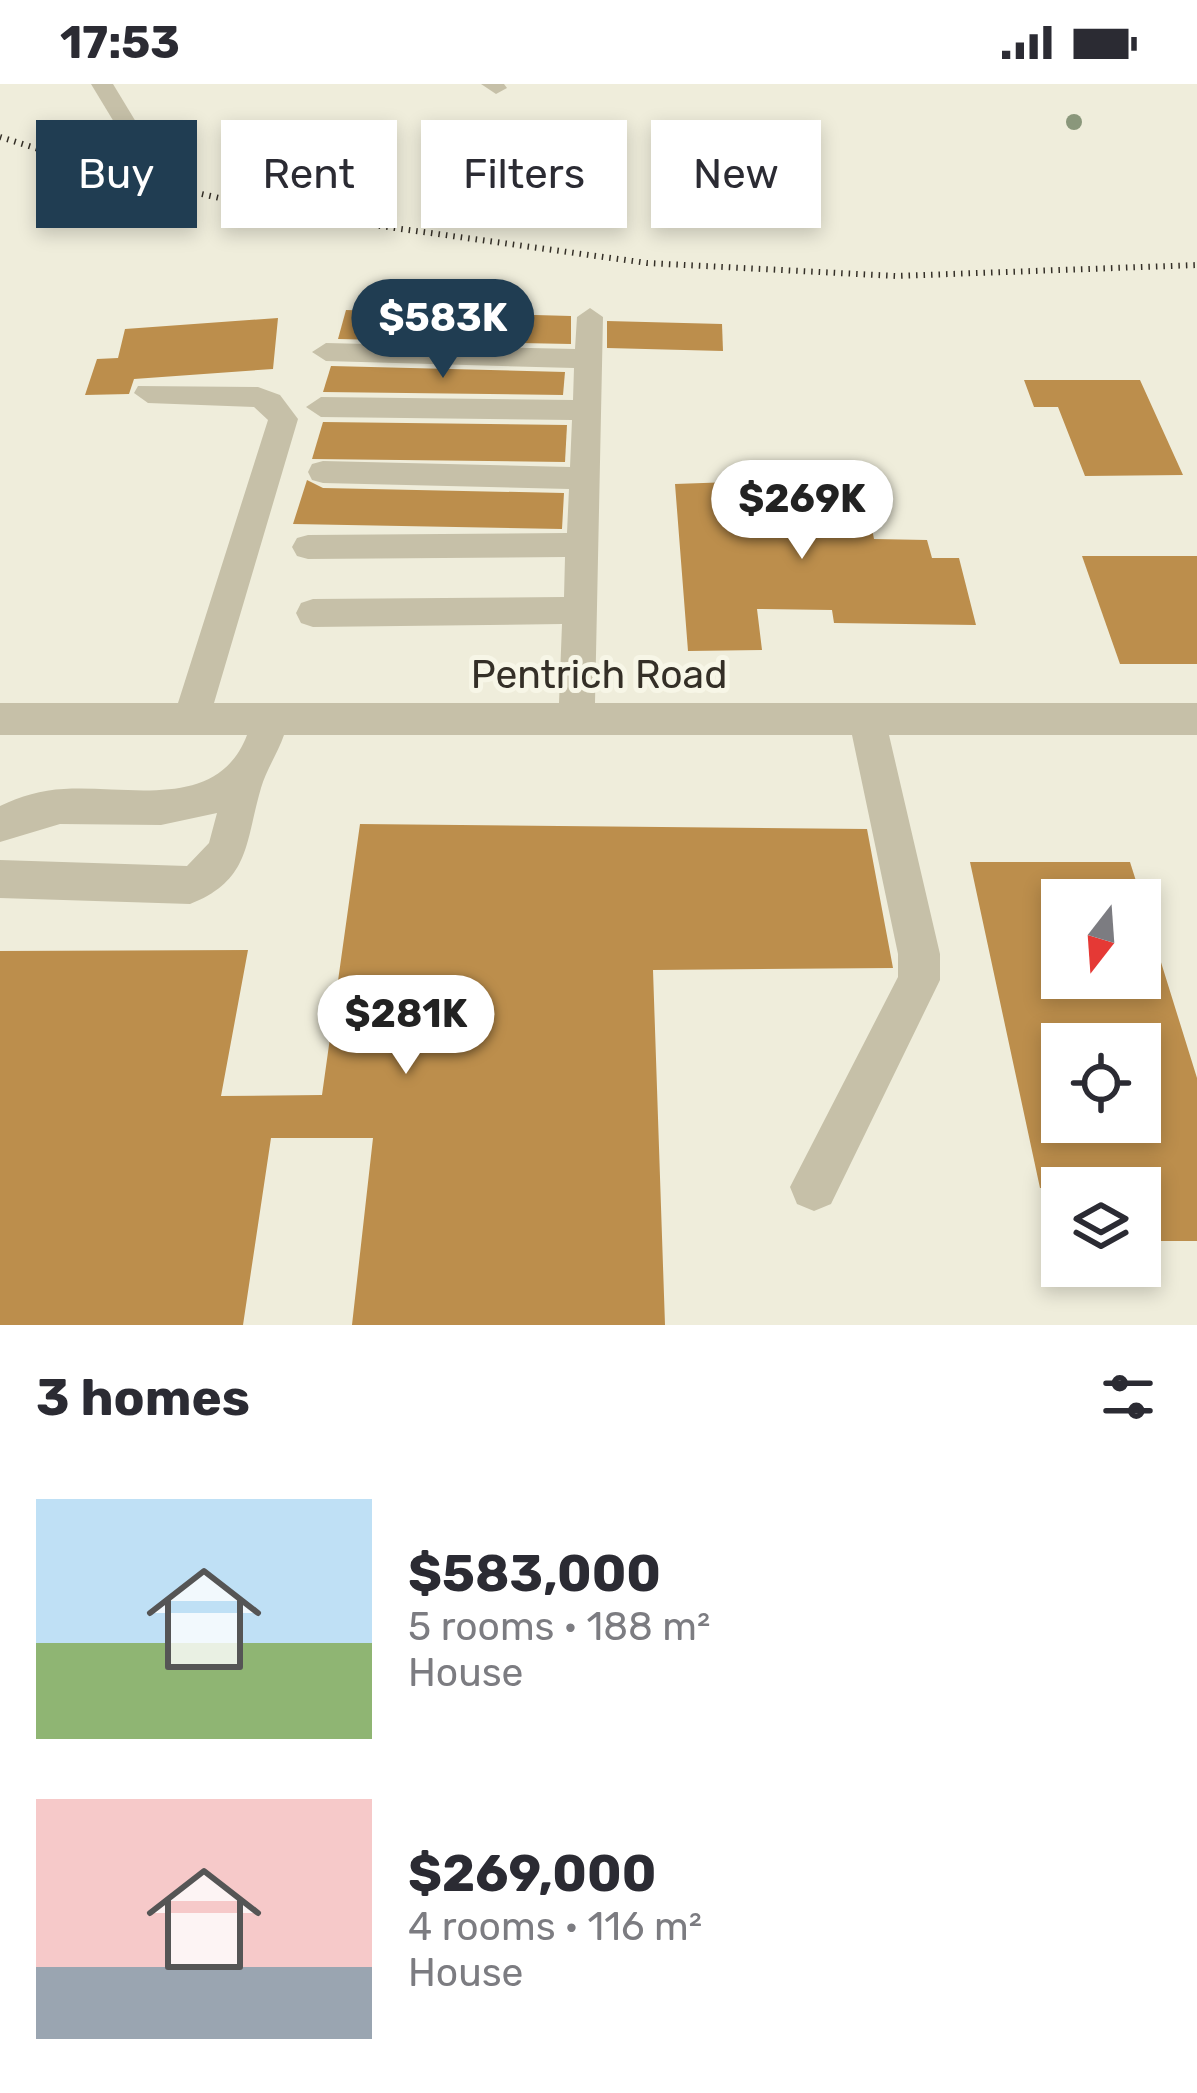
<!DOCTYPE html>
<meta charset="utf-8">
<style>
:root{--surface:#fff;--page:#f7f7f7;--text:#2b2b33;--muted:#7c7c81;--accent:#203d52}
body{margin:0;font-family:Rubik,sans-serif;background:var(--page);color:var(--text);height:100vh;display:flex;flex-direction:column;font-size:45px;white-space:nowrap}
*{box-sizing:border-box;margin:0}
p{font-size:39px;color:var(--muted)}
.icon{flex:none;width:66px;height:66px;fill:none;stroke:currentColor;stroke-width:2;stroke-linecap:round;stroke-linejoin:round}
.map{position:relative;height:1241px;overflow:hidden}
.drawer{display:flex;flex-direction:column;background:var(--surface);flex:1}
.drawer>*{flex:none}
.guide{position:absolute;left:36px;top:36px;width:1125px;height:108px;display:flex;gap:24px}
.needle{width:78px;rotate:197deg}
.buttons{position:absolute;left:1041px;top:795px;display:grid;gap:24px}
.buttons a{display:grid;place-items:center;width:120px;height:120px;border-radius:0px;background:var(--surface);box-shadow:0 6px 18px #0003;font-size:60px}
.price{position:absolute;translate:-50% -102px;padding:0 27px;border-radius:42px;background:#fff;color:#222;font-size:39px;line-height:78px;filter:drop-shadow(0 3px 6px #0008)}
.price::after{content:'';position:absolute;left:50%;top:72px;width:36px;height:27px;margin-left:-18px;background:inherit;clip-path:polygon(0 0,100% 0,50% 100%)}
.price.selected{background:var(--accent);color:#fff}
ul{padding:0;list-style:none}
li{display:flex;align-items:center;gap:36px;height:300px;padding:0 36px}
li span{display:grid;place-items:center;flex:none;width:336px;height:240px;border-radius:0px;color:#555}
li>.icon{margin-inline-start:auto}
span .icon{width:144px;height:144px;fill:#fffc;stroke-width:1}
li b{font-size:51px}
h2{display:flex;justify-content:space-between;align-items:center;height:144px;padding:0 36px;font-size:51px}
.pill{padding:0 42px;border-radius:0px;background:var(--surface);box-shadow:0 6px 18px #0003;font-size:42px;line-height:108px}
.pill.selected{background:var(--accent);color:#fff}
.status{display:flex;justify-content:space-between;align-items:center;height:84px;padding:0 60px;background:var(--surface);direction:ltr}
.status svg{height:33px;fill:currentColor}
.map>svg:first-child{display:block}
.building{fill:#bc8e4c;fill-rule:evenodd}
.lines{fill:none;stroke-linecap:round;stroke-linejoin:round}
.minor{fill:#c6c0a8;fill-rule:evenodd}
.rail{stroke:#342f27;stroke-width:6;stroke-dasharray:1.5 6;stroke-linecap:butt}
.tree{fill:#8a977b}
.labels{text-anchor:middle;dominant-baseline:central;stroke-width:10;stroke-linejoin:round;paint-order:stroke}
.street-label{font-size:39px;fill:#342f27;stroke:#f7f6e7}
</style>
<div class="status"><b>17:53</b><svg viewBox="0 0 49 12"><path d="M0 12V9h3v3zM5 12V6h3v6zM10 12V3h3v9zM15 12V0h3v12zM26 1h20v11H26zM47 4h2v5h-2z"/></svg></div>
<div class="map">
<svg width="1197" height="1241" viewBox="0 0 1197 1241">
<rect width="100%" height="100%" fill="#efeddb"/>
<g class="building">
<polygon points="346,226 571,232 571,260 338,255"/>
<polygon points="278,234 273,285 134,295 129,310 85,311 97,275 118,274 125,245"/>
<polygon points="607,237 722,240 723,267 607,264"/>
<polygon points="331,282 565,288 563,311 323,308"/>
<polygon points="1024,296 1140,296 1183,391 1085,392 1058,323 1034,323"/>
<polygon points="323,338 567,341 565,378 312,375"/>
<polygon points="307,396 323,404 564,409 562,445 293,440"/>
<polygon points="760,397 863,398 874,455 927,456 932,474 959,474 976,541 834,539 832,526 757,525 762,566 688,567 675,400"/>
<polygon points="1082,472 1197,472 1197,580 1120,580"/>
<polygon points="360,740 867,745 893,884 653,886 665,1241 352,1241 373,1054 271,1054 243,1241 0,1241 0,867 248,866 221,1012 322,1011"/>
<path d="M 970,778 L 1130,778 L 1142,816 L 1062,816 L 1062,894 L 1140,894 L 1140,831 L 1146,830 L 1197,994 L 1197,1157 L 1140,1157 L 1140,1104 L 1040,1104 ZM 1062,960 L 1140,960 L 1140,1038 L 1062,1038 Z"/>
</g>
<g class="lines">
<g class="minor">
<polygon points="91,0 113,0 136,38 133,43 117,43"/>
<polygon points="481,0 504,0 507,4 496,10"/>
<path d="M 590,224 L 603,233 L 595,619 L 1197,619 L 1197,651 L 889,651 L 940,870 L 940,896 L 831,1120 L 814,1127 L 797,1120 L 790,1103 L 898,893 L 898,870 L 852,651 L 284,651 C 278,669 266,686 261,704 C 245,758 251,796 190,820 L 0,814 L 0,776 L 187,782 L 209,759 L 217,729 L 161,741 L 60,740 L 0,758 L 0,722 C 21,712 41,706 64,705 C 128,701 218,728 247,651 L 0,651 L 0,619 L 178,619 L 268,336 L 254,323 L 148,319 L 134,309 L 138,302 L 258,303 L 280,311 L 298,335 L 214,619 L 559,619 L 562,540 L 313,543 L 301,539 L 296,529 L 301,519 L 313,515 L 564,513 L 565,473 L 308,475 L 297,472 L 292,463 L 297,454 L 308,451 L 567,449 L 569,405 L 323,399 L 312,396 L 308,388 L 312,380 L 323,377 L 570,383 L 572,336 L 321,333 L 306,323 L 321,313 L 573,316 L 574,284 L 326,277 L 312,268 L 326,259 L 575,265 L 577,233 Z"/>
</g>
<polyline class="rail" points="0,53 135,95 286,129 647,179 896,192 1197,181"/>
</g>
<circle class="tree" cx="1074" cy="38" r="8"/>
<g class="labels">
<g class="street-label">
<text x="599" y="591">Pentrich Road</text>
</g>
</g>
</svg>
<div class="buttons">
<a><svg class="needle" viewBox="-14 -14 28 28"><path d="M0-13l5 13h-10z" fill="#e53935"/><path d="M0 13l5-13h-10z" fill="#7c7c81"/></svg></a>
<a><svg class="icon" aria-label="locate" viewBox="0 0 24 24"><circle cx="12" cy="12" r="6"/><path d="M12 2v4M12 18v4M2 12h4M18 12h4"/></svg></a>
<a><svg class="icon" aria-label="layers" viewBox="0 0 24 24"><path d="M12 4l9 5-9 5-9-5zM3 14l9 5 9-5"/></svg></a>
</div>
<b class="price selected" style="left:443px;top:297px">$583K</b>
<b class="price" style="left:802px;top:478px">$269K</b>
<b class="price" style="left:406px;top:993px">$281K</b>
<div class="guide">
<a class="pill selected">Buy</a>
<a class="pill">Rent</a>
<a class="pill">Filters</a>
<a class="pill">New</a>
</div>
</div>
<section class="drawer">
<h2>3 homes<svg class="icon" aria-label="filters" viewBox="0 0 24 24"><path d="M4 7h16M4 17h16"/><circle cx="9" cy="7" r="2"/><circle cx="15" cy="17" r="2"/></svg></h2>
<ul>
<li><span style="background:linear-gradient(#bfe0f5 60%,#8fb573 0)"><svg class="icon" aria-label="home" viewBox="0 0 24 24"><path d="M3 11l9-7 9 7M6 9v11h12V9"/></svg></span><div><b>$583,000</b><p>5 rooms · 188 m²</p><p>House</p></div></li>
<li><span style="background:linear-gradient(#f6c9c9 70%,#9aa5b1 0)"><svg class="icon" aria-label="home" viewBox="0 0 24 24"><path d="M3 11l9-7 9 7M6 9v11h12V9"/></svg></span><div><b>$269,000</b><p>4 rooms · 116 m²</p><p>House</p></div></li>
</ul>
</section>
